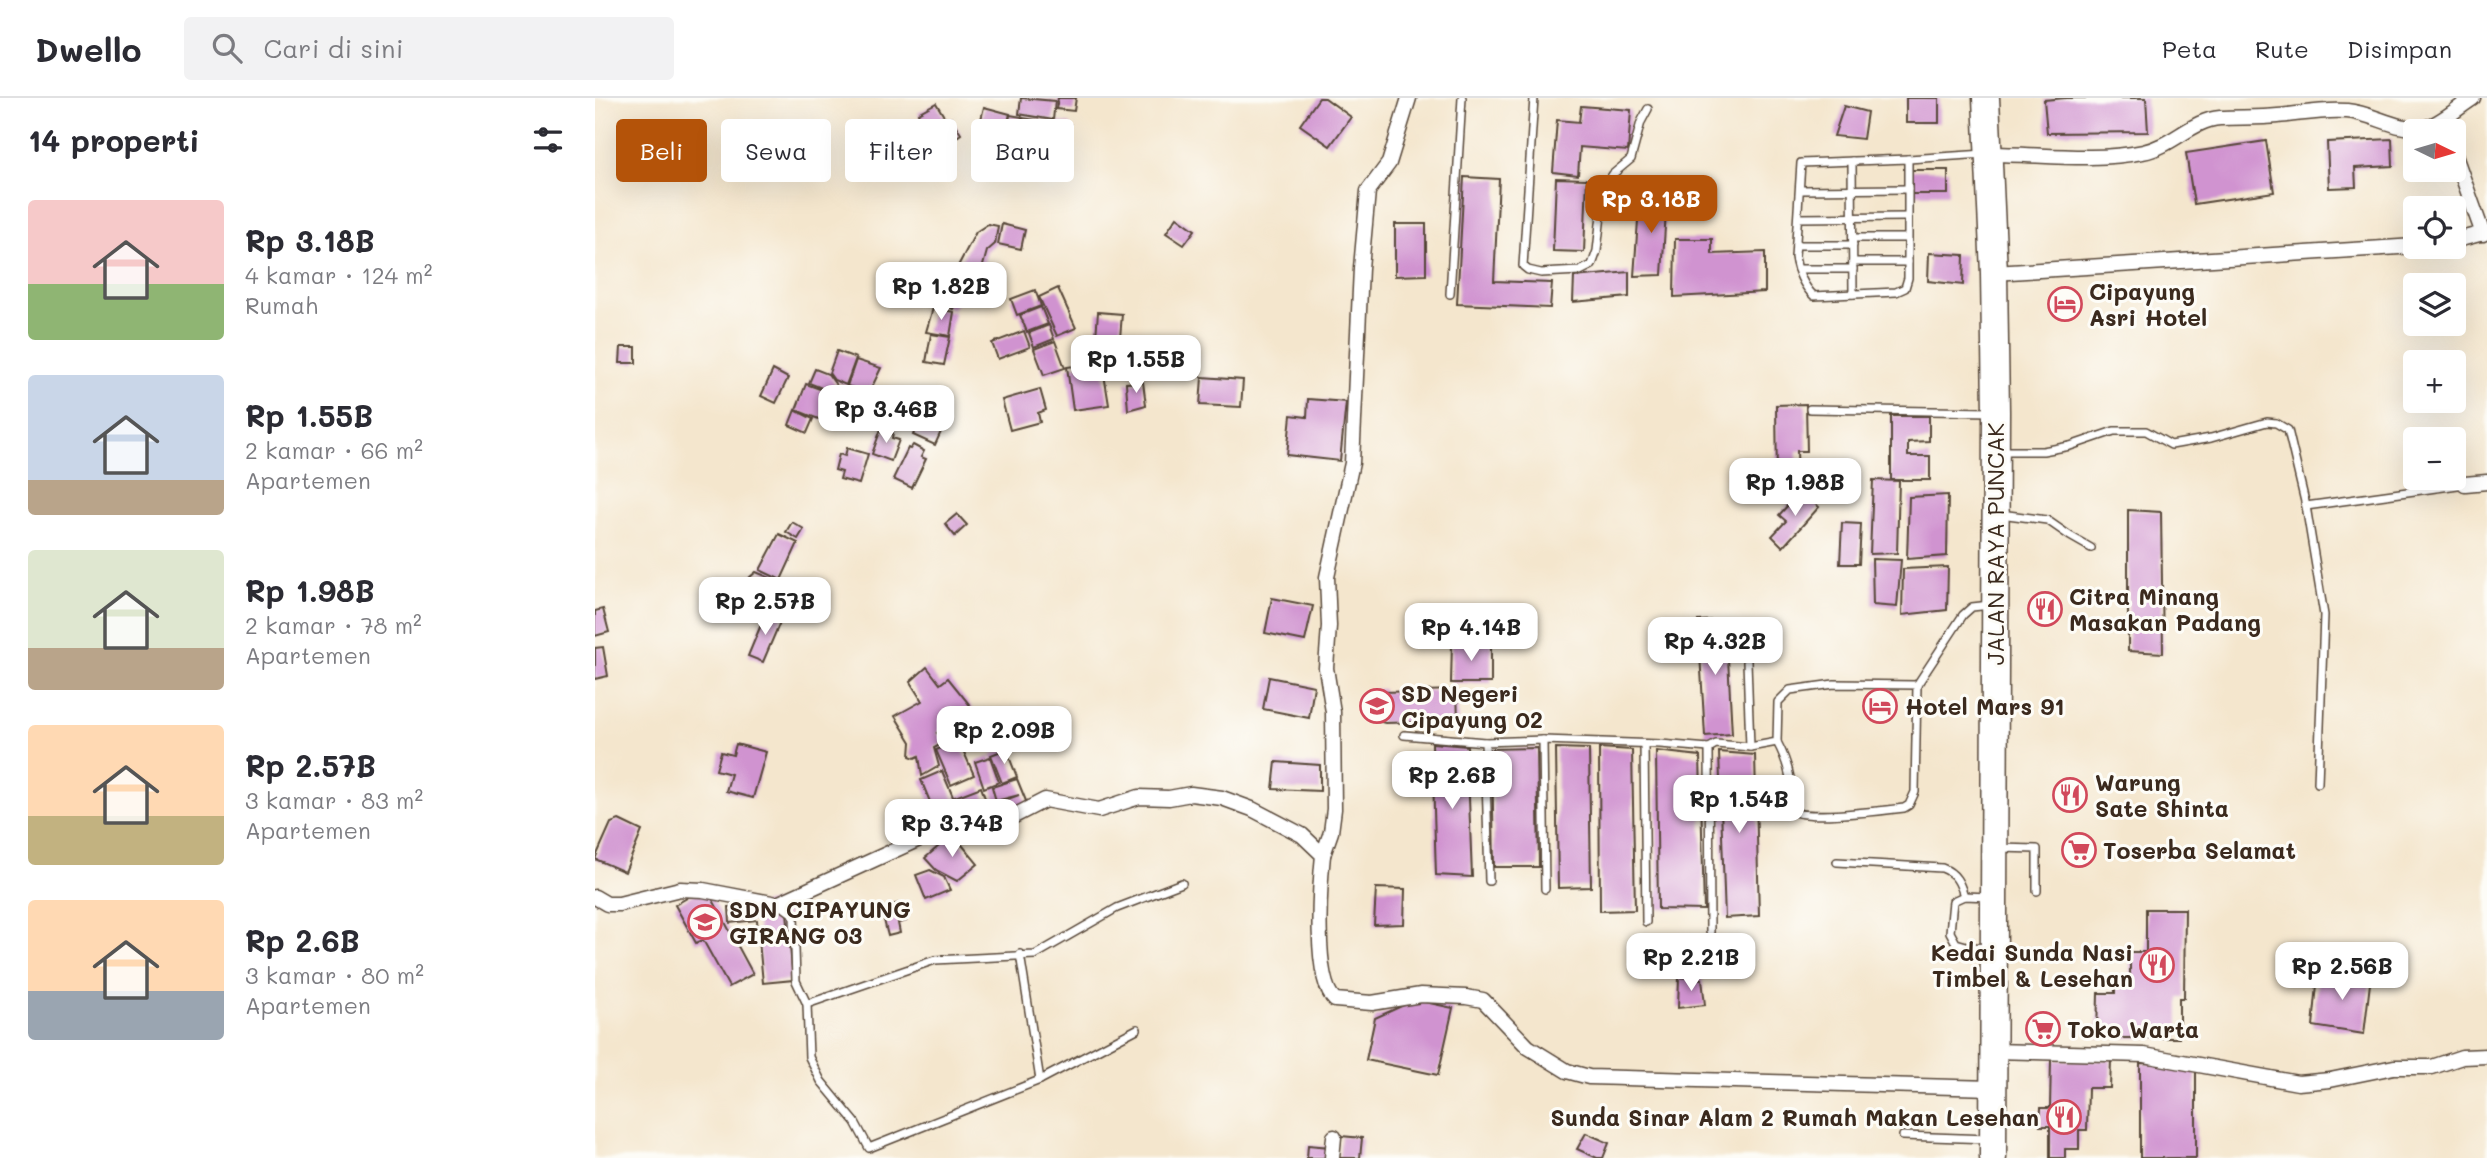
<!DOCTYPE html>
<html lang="id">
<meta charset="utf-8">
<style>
:root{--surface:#fff;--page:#f2f2f3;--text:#2b2b33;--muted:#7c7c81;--line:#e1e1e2;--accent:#b45309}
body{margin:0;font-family:Mali,sans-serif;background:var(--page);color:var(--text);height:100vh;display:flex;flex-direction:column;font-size:26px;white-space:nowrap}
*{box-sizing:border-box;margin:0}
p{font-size:23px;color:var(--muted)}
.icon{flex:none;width:38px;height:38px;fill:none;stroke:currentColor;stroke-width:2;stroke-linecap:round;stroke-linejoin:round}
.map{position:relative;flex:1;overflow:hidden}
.panel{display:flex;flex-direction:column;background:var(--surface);width:595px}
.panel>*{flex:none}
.guide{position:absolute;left:21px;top:21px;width:665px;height:63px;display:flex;gap:14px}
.needle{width:46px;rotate:95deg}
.controls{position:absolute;left:1808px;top:21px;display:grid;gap:14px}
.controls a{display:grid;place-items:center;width:63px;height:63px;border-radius:7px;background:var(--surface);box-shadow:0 7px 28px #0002;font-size:35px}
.price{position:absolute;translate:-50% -60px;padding:0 16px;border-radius:14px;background:#fff;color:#222;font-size:23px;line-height:46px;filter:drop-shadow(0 2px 4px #0008)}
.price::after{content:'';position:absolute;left:50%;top:42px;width:21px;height:16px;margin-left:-10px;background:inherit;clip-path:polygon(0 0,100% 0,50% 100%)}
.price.current{background:var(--accent);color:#fff}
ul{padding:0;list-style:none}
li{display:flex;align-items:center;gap:21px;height:175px;padding:0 28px}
li span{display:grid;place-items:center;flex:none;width:196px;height:140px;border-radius:7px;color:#555}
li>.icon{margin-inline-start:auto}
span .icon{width:84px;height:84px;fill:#fffc;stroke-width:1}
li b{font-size:30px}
h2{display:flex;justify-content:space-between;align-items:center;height:84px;padding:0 28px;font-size:30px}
.chip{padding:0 24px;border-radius:7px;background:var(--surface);box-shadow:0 7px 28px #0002;font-size:24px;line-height:63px}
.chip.current{background:var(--accent);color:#fff}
header{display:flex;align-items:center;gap:42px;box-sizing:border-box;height:98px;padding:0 35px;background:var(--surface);border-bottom:2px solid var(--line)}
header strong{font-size:33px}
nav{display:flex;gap:38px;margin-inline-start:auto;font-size:24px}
.search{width:490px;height:63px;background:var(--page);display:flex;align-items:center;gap:18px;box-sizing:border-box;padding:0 24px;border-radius:7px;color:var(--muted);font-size:26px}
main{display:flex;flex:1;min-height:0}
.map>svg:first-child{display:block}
.building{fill:#d093d0}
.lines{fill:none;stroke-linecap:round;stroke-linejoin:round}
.lane-casing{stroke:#574638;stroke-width:10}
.street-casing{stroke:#574638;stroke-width:17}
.highway-casing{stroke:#574638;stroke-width:29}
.lane{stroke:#fff;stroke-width:7}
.street{stroke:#fff;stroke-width:14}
.highway{stroke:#fff;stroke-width:26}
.labels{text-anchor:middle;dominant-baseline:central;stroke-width:6;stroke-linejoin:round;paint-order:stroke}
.poi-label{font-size:23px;font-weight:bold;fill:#3b2a1e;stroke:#fdfcf7;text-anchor:start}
.street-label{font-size:23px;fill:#3b2a1e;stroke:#fdfcf7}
</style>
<header>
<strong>Dwello</strong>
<div class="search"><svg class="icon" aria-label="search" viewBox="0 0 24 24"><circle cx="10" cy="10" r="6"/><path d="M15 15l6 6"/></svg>Cari di sini</div>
<nav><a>Peta</a><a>Rute</a><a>Disimpan</a></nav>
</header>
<main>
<section class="panel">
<h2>14 properti<svg class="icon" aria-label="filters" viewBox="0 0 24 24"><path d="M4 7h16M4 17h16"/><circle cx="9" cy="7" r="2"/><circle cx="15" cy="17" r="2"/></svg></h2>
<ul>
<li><span style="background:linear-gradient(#f6c9c9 60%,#8fb573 0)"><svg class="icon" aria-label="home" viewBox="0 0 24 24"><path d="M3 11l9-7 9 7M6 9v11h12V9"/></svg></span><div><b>Rp 3.18B</b><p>4 kamar · 124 m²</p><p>Rumah</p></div></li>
<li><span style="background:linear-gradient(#c9d6e8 75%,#b9a48a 0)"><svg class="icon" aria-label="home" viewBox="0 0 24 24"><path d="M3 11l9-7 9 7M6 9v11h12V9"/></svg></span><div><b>Rp 1.55B</b><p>2 kamar · 66 m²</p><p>Apartemen</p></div></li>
<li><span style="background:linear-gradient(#dfe7d0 70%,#b9a48a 0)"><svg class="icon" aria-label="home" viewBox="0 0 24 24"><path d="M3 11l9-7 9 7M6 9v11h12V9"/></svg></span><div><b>Rp 1.98B</b><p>2 kamar · 78 m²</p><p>Apartemen</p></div></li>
<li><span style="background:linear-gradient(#ffd9b3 65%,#c2b280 0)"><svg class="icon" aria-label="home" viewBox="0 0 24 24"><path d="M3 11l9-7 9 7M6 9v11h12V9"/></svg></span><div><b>Rp 2.57B</b><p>3 kamar · 83 m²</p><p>Apartemen</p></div></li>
<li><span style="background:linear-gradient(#ffd9b3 65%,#9aa5b1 0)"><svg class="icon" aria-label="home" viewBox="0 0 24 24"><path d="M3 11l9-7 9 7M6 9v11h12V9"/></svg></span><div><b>Rp 2.6B</b><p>3 kamar · 80 m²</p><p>Apartemen</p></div></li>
</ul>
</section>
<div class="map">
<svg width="1892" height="1060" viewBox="0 0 1892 1060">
<rect width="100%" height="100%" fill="#fdfcf7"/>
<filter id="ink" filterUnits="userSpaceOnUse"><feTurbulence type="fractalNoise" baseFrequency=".0143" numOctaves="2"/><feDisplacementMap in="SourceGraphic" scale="14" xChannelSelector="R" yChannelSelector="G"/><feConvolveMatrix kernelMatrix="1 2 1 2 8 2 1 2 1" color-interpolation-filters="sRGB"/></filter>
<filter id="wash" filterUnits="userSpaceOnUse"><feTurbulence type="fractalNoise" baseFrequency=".00686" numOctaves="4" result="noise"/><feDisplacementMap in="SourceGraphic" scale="28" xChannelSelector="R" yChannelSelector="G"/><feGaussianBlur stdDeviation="1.57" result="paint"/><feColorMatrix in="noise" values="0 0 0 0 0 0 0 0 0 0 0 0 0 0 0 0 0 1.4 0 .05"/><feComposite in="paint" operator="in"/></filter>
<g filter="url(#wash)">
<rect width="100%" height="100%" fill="#f4e6cd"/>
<g id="blocks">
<g class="building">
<polygon points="426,0 460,3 458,22 424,16"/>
<polygon points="463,0 481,0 479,13 461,11"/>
<polygon points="724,0 730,0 756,19 735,48 705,27"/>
<rect x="1311" y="0" width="33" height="25"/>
<polygon points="1471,0 1551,0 1553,34 1452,35 1449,2"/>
<polygon points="341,5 350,20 336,28 333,23 328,26 323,15"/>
<polygon points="986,8 1036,12 1033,53 985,49 983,77 958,74 962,22 984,24"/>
<polygon points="1249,8 1272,14 1268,41 1239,38"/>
<polygon points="389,9 415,16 408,44 382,38"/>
<polygon points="415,17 427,19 422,49 410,47"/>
<polygon points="356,20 366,36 355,44 344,28"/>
<polygon points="428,20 452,24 447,55 423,50"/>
<polygon points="456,23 476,26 471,61 450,58"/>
<polygon points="1797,41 1798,68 1760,70 1761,89 1734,90 1732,44"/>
<polygon points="1671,43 1679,94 1599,106 1591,55"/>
<rect x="1316" y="72" width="37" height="24"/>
<polygon points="869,79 904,81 899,183 957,185 955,210 862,206"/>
<polygon points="961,80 992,81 989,154 958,153"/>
<polygon points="1045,95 1072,96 1067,177 1039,178"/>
<polygon points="582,119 600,132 589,147 571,135"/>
<polygon points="393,126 403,128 400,146 392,153 386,175 388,189 373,191 371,181 365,182 363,168 381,134"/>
<polygon points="407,126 430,132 426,151 403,146"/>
<polygon points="800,126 831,126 831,177 800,178"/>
<polygon points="1080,141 1117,141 1117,156 1170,154 1170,194 1079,199"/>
<polygon points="1334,155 1369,157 1368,187 1333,183"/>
<polygon points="1034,174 1034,199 978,204 979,179"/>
<polygon points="338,178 367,191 358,211 329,198"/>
<polygon points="463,190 481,230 462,238 444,199"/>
<polygon points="440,192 446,208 422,217 416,201"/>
<polygon points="446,209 453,226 432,234 425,217"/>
<polygon points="338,210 359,214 355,238 331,234"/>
<polygon points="503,214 527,216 525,240 501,239"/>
<polygon points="454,227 459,241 439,249 434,235"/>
<polygon points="429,233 435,249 403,261 397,245"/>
<polygon points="336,236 355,239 349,267 331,264"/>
<polygon points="460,243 470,270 449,277 439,251"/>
<polygon points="26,249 41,249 41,265 25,265"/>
<polygon points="242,253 261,260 251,287 239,282 234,275"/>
<polygon points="261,262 286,270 274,295 252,288"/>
<polygon points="507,264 514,307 478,312 472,269"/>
<polygon points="220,271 233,276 244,291 257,299 249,316 233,308 238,293 237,294 214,285"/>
<polygon points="178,272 193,280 181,305 166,298"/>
<polygon points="607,279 648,282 646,309 605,307"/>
<polygon points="548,284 551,307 533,312 531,285"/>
<polygon points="211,286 236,295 226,322 201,312"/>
<polygon points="445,291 451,312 443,315 445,324 415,332 407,302"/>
<polygon points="713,301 751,304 745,363 692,357 696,317 712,319"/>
<polygon points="1211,306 1212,353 1202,353 1203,381 1182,381 1181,307"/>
<polygon points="200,312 218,321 212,335 194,327"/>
<polygon points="1296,318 1334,318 1334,343 1313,344 1313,358 1335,358 1335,382 1296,382"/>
<polygon points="333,319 349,327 340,347 318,337 325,320 331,323"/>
<polygon points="286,331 298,335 297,340 304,342 296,363 277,356"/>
<polygon points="318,347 329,353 326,359 331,361 317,390 298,381 313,350 315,351"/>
<polygon points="252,350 273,356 264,386 245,381 247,374 240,372 244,356 250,358"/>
<polygon points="1278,382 1304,383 1302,455 1275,456"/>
<polygon points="1206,393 1224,409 1188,449 1177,438 1191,423 1184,417"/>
<polygon points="1353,397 1352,458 1312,461 1314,399"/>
<polygon points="1533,412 1566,414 1568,555 1533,553"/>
<polygon points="362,416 372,427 360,438 350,426"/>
<polygon points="197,424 209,431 203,441 191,434"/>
<polygon points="1247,425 1266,426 1264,466 1245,466"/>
<polygon points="184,436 203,445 186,482 165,472"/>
<polygon points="1277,461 1306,462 1302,509 1278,507"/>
<polygon points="1353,469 1352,512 1307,517 1308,471"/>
<polygon points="161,474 187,485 178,506 167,515 148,506 153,494 148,492 154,480"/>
<polygon points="677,500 718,508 710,543 670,535"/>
<polygon points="8,511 14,534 0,538 0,513"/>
<polygon points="180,514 188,517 168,564 153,558 170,517 177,520"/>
<polygon points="1131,522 1137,636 1110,638 1103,523"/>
<polygon points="857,544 896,544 896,585 856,585"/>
<polygon points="8,549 13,578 0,581 0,550"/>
<polygon points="332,569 345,586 353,580 378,611 342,635 344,637 357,634 360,639 339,650 344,668 327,678 324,658 320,660 315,658 316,644 300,618 327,603 315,584"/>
<polygon points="674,579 719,588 714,620 668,611"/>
<polygon points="788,591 788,594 862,592 863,623 790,625 772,620 773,592"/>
<polygon points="364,643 379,677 356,687 341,652"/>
<polygon points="837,645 872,648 877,779 841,777"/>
<polygon points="141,646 171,654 158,700 131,693 136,676 121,672 126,654 138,657"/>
<polygon points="942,650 944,769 899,769 897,651"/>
<polygon points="961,650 994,651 996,789 963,790"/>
<polygon points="1004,650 1037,652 1040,812 1005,813"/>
<polygon points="411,651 422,679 407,685 396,657"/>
<polygon points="1061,653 1105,658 1109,812 1063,811"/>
<polygon points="1124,654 1160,657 1164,818 1130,820"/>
<polygon points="395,659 404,684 389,690 380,664"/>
<polygon points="681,664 725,667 725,693 678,691"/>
<polygon points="347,673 361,706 340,716 326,682"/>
<polygon points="422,681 433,708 395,722 396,707 424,697 401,703 397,689"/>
<polygon points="386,689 394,711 364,722 360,709 364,705 360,699"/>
<polygon points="24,722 47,733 30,774 0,761 16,725"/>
<polygon points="358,736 383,766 362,783 341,772 330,760"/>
<polygon points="335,772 349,779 355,792 331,802 321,777"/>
<polygon points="111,789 158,876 134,889 108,842 101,845 80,807"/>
<polygon points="781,790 810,791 809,826 779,827"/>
<polygon points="191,803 198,882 168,885 162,822 135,825 134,809"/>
<polygon points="306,805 311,823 303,825 305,835 293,838 288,818 298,816 296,807"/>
<polygon points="1551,811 1590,811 1589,900 1584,900 1584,940 1502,940 1503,895 1520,895 1520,879 1535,879 1535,854 1551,854"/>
<polygon points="1723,876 1776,877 1769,936 1718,928"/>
<polygon points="1084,879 1107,881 1110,907 1083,910"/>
<polygon points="820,902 858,910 843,977 771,962 780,920"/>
<polygon points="1456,962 1516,962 1515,990 1493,990 1492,1032 1484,1032 1484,1051 1470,1051 1470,1060 1455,1060 1455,1028 1445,1028 1446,1010 1455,1010"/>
<polygon points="1545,965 1601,968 1601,1060 1545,1060"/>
<polygon points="991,1035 1014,1045 1008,1060 1002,1060 982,1051"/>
<polygon points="746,1038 767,1040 765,1060 744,1060"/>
<polygon points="713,1047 735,1049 734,1060 712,1060"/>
</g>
</g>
</g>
<g filter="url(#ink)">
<use href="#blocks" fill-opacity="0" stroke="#574638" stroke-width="2"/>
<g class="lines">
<g class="lane-casing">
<g id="lane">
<polyline points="939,0 928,168 933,172 946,175 985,173 997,167 1002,153 1009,90 1018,76 1036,61 1046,24 1053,11"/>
<path d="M 1313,61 L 1313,180 L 1310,190 L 1301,194 L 1219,198 C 1209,189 1202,173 1200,159 L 1206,65 Z"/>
<polyline points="1313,61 1390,56"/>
<polyline points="1257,63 1258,196"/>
<polyline points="1205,92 1313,91"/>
<polyline points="1203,120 1312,119"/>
<polyline points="1258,140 1312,140"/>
<polyline points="1201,147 1258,147"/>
<polyline points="1258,164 1313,164"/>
<polyline points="1203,171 1258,171"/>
<polyline points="855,196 867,0"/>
<polyline points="1215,311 1396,314"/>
<polyline points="1407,353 1448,353 1475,348 1519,333 1551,333 1576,347 1616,340 1672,324 1681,325 1693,332 1711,408 1729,517 1723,685"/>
<polyline points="1711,408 1870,386"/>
<polyline points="1405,416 1452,422 1475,438 1496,450"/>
<polyline points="1151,535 1155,649"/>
<polyline points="809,637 890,644 948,642 1065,646 1114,650 1121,646 1155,649 1182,644 1183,604 1195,592 1239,586 1322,587 1368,517 1377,509 1395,507"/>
<polyline points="948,642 950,791"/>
<polyline points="890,644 894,783"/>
<path d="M 1182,644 C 1189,657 1194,671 1196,686 C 1196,693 1192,707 1196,712 C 1204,723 1293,712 1309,710 L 1314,707 L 1320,694 L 1322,587"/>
<polyline points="1049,646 1051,824"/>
<polyline points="1114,650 1115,834"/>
<polyline points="1404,750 1442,751 1442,793"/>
<path d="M 1242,764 L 1347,770 C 1361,775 1365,785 1369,798"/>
<polyline points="1395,799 1369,798 1358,803 1355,834 1361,845 1375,849 1395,850"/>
<polyline points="184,806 199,817 201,883 212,906 214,959 226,983 260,1024 274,1050 445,982 542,931"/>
<polyline points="425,856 445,982"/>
<polyline points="212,906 340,862 440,857 522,810 587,785"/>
<polyline points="1308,1038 1394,1041"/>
</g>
</g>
<g class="street-casing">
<g id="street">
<polyline points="1858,52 1888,136"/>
<path d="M 1394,56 C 1446,56 1497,64 1548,54 C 1578,48 1597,22 1625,20 C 1644,19 1664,20 1683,18 C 1706,16 1729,11 1752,13 C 1778,15 1801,33 1828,30 C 1842,29 1865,8 1878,0"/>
<polyline points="1858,143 1892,134"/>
<polyline points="1399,175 1820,148"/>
<polyline points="1870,386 1892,384"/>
<polyline points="728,757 736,734 739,711 738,614 731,570 734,528 732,479 757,365 766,170 773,93 794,65 814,0"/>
<path d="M 0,799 L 12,806 L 24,806 L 85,791 L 108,792 L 182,806 L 344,732 L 370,734 L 396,730 L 450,702 L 504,712 L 544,699 L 574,700 L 596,696 L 627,700 L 657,711 L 707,737 L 728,757 C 725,786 718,882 740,902 L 777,905 L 826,897 L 871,899 L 888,902 L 933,949 L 972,973 L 994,979 L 1397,990"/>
<polyline points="1398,953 1549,957 1703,985 1735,982 1799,969 1837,969 1867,959 1892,958"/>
<polyline points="737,1060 739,1039"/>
</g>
</g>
<g class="highway-casing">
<polyline id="highway" points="1391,0 1399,175 1401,314 1398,1060"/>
</g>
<use href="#lane" class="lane"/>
<use href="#street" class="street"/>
<use href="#highway" class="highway"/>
</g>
</g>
<defs>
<g id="hotel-ring" transform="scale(1.75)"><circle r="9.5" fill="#fdfcf7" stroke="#d1495b" stroke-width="1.5"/><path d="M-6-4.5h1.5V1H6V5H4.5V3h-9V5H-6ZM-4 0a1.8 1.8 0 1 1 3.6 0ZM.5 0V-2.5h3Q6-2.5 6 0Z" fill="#d1495b"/></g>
<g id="restaurant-ring" transform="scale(1.75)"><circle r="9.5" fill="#fdfcf7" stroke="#d1495b" stroke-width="1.5"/><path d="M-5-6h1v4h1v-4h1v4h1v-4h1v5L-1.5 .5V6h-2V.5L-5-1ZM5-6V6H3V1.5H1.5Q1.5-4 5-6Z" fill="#d1495b"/></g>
<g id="school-ring" transform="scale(1.75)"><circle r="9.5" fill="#fdfcf7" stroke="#d1495b" stroke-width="1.5"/><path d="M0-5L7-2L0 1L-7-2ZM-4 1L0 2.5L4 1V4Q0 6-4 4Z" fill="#d1495b"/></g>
<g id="supermarket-ring" transform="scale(1.75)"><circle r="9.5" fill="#fdfcf7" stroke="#d1495b" stroke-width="1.5"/><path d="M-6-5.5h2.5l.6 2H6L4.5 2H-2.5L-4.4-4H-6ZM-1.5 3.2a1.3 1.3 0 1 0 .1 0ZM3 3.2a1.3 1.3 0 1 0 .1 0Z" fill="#d1495b"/></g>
</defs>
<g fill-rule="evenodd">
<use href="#hotel-ring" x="1470" y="206"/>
<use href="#restaurant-ring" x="1450" y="511"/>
<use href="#school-ring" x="782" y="608"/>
<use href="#hotel-ring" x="1285" y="608"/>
<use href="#restaurant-ring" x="1475" y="697"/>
<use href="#supermarket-ring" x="1484" y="752"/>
<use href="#school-ring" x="110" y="824"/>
<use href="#restaurant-ring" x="1562" y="867"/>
<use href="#supermarket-ring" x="1448" y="931"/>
<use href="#restaurant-ring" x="1469" y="1019"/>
</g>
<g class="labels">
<g class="poi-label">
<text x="1494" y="193">Cipayung<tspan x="1494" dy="26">Asri Hotel</tspan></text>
<text x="1474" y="498">Citra Minang<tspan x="1474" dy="26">Masakan Padang</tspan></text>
<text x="806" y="595">SD Negeri<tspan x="806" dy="26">Cipayung 02</tspan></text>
<text x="1310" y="608">Hotel Mars 91</text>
<text x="1500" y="684">Warung<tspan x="1500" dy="26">Sate Shinta</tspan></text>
<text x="1508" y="752">Toserba Selamat</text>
<text x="134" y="811">SDN CIPAYUNG<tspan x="134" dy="26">GIRANG 03</tspan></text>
<text x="1538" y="854" text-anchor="end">Kedai Sunda Nasi<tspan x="1538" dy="26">Timbel &amp; Lesehan</tspan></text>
<text x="1472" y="931">Toko Warta</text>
<text x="1444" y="1019" text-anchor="end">Sunda Sinar Alam 2 Rumah Makan Lesehan</text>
</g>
<g class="street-label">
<text transform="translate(1400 446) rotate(-90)">JALAN RAYA PUNCAK</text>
</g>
</g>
</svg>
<div class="controls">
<a><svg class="needle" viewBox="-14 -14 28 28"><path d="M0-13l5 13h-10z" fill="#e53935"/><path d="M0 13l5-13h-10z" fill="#7c7c81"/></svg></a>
<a><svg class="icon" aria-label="locate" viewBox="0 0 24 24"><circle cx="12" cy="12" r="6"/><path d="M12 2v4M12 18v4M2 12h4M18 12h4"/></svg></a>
<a><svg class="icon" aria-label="layers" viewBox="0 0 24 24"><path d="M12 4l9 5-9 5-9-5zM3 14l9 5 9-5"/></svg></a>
<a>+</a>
<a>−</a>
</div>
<b class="price current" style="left:1056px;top:137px">Rp 3.18B</b>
<b class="price" style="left:346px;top:224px">Rp 1.82B</b>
<b class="price" style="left:541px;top:297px">Rp 1.55B</b>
<b class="price" style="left:291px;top:347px">Rp 3.46B</b>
<b class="price" style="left:1200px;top:420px">Rp 1.98B</b>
<b class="price" style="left:170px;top:539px">Rp 2.57B</b>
<b class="price" style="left:876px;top:565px">Rp 4.14B</b>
<b class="price" style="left:1120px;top:579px">Rp 4.32B</b>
<b class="price" style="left:409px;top:668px">Rp 2.09B</b>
<b class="price" style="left:857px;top:713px">Rp 2.6B</b>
<b class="price" style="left:1144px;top:737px">Rp 1.54B</b>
<b class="price" style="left:357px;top:761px">Rp 3.74B</b>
<b class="price" style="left:1096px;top:895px">Rp 2.21B</b>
<b class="price" style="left:1747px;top:904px">Rp 2.56B</b>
<div class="guide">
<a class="chip current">Beli</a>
<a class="chip">Sewa</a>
<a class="chip">Filter</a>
<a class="chip">Baru</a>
</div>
</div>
</main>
